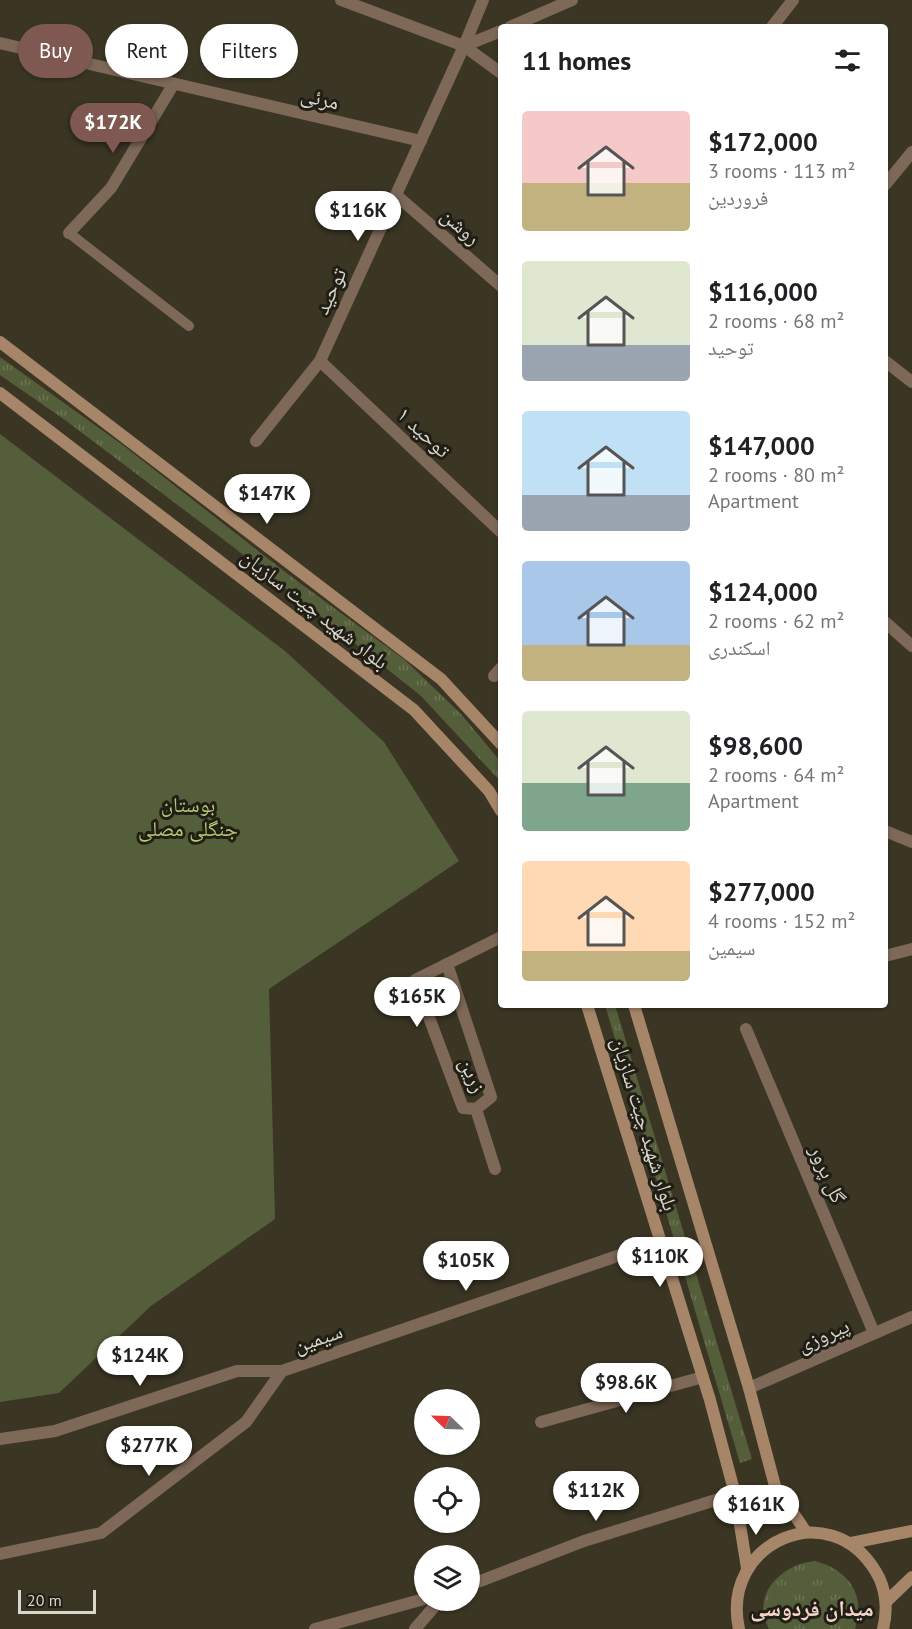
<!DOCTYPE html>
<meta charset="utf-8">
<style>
:root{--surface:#fff;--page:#f6f6f6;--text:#202124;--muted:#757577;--accent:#7f5951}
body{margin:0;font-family:"PT Sans","Noto Naskh Arabic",sans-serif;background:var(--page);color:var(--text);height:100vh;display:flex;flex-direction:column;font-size:22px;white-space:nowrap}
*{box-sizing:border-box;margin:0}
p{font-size:20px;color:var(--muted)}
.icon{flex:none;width:33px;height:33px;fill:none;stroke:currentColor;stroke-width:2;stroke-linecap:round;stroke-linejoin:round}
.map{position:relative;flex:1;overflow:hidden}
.sheet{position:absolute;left:498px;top:24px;width:390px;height:984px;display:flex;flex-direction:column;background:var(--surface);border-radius:6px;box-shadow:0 2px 4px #0004}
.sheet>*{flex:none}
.top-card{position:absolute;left:18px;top:24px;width:390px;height:54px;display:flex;gap:12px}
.needle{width:39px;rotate:293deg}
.buttons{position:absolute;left:414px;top:1389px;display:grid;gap:12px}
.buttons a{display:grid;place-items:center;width:66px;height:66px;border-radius:50%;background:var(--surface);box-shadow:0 2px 4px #0004;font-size:30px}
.scale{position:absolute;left:18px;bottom:15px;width:78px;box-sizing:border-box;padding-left:6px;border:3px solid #d9d6cb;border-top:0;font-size:16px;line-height:21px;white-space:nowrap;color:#d9d6cb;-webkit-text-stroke:4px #201e15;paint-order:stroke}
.price{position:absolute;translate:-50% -51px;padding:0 14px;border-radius:21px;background:#fff;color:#222;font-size:20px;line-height:39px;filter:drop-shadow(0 2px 3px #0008)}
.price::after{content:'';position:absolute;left:50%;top:36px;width:18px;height:14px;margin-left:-9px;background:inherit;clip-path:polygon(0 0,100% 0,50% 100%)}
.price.on{background:var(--accent);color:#fff}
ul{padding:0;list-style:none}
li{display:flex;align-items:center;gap:18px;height:150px;padding:0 24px}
li span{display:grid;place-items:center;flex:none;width:168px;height:120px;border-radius:6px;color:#555}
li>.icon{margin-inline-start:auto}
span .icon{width:72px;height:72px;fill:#fffc;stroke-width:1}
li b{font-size:26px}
h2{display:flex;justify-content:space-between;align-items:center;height:72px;padding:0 24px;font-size:26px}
.pill{padding:0 21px;border-radius:27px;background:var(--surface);box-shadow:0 2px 4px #0004;font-size:21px;line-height:54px}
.pill.on{background:var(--accent);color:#fff}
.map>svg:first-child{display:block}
.grass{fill:url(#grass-tufts)}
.park{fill:#555e3a}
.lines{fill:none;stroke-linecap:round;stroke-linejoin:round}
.service{stroke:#7e6958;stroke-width:10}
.minor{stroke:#7e6958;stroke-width:12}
.tertiary{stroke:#7e6958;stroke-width:12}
.secondary{stroke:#a78569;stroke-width:12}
.labels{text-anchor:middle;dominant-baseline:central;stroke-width:6;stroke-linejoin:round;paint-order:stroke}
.street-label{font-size:21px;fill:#d9d6cb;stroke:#201e15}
.park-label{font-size:21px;fill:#b4c973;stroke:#201e15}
.neighbourhood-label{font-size:22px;font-weight:bold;fill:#f5d4cb;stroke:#201e15}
</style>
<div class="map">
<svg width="912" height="1629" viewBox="0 0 912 1629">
<defs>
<pattern id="grass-tufts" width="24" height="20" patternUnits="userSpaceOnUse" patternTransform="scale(1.5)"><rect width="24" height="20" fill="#555e3a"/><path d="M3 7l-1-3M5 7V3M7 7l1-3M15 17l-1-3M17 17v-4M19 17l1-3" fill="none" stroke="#6d7455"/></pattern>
</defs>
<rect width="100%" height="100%" fill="#3b3624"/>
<g class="grass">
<polygon points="0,357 124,446 289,575 405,660 461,714 501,762 501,782 420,695 232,546 65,420 0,375"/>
<polygon points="605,1005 615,1005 752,1459 740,1463"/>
<path d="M 815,1561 C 849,1570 866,1595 855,1629 L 769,1629 C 750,1594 782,1564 815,1561 Z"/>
</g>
<polygon class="park" points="0,434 285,651 384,742 459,861 269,989 275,1219 151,1306 59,1393 0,1402"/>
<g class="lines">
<polyline class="service" points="69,233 189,326"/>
<g class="minor">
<polyline points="772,27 793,0"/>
<polyline points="0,43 421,141"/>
<polyline points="464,46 501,73"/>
<polyline points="885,185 912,152"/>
<polyline points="396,195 501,286"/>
<polyline points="69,233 111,188 173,85"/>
<polyline points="320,361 501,532"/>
<polyline points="885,361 912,382"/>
<polyline points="256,441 320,361 464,46 483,0"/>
<polyline points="885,622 912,646"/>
<polyline points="494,676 501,668"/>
<polyline points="885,831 912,842"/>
<polyline points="885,956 912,949"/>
<polyline points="447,964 491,1097 476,1109"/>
<polyline points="746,1029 874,1333"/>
<polyline points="495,1169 476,1109 463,1108 415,980 501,937"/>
<polyline points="541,1422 703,1377"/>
<polyline points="0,1439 55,1431 237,1371 282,1371"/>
<polyline points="0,1554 101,1533 246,1422 282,1371 661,1241"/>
<polyline points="470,1585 584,1541 735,1494"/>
<polyline points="315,1629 424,1599"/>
<polyline points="415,1629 440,1600"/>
</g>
<g class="tertiary">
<polyline points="341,0 464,46 501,31"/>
<polyline points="510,27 572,0"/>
<polyline points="749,1388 912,1317"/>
</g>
<g class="secondary">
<polyline points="0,342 441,679 501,744"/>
<polyline points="0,393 414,710 489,791 501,811"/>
<polyline points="587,1005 710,1400 735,1494 747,1568"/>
<polyline points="634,1005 749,1388 775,1486 806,1532"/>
<polyline points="851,1543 912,1531"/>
<polyline points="886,1602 912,1577"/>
<path d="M 739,1629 C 720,1542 830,1494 876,1572 C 886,1588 888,1610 883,1629"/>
</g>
</g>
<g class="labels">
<g class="street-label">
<text transform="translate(320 98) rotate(13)">مرئی</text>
<text transform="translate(461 226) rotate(41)">روشن</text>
<text transform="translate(330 291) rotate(-65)">توحید</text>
<text transform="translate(424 432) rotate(43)">توحید ۱</text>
<text transform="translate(315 609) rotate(38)">بلوار شهید چیت سازیان</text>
<text transform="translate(473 1075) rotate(66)">زرین</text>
<text transform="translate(645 1124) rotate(73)">بلوار شهید چیت سازیان</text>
<text transform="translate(828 1174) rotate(67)">گل پرور</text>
<text transform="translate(823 1335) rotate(-24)">پیروزی</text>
<text transform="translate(318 1338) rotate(-19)">سیمین</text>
</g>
<g class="park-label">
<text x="188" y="804">بوستان<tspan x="188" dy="24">جنگلی مصلی</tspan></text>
</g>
<g class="neighbourhood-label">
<text x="812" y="1608">میدان فردوسی</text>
</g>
</g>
</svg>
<div class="buttons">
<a><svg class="needle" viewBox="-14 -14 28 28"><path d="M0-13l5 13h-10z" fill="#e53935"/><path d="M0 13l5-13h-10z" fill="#757577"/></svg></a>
<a><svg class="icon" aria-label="locate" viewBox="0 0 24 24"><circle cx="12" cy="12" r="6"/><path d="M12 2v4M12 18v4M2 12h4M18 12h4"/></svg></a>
<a><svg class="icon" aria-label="layers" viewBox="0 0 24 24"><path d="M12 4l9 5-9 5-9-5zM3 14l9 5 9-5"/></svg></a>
</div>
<div class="scale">20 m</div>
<b class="price on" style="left:113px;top:154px">$172K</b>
<b class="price" style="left:358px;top:242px">$116K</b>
<b class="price" style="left:267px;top:525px">$147K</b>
<b class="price" style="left:417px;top:1028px">$165K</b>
<b class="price" style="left:660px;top:1288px">$110K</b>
<b class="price" style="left:466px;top:1292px">$105K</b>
<b class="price" style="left:140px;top:1387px">$124K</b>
<b class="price" style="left:626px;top:1414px">$98.6K</b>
<b class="price" style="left:149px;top:1477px">$277K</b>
<b class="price" style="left:596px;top:1522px">$112K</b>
<b class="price" style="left:756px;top:1536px">$161K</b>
<div class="top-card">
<a class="pill on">Buy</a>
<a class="pill">Rent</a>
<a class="pill">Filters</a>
</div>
<section class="sheet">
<h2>11 homes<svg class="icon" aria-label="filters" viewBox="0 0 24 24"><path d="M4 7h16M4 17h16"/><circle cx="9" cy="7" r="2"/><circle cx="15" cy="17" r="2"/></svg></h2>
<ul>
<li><span style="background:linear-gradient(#f6c9c9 60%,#c2b280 0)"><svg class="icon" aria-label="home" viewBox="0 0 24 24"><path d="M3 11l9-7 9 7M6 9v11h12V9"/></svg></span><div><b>$172,000</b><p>3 rooms · 113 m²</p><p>فروردین</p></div></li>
<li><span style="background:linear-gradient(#dfe7d0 70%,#9aa5b1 0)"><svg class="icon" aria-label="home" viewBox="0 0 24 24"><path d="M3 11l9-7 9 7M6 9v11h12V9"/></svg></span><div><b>$116,000</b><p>2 rooms · 68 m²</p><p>توحید</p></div></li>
<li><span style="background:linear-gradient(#bfe0f5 70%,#9aa5b1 0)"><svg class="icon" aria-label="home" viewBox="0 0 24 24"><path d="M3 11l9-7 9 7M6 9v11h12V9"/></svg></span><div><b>$147,000</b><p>2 rooms · 80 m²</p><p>Apartment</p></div></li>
<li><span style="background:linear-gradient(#a9c7e8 70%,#c2b280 0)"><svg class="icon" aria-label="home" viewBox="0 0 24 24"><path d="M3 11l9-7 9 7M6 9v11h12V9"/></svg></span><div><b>$124,000</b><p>2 rooms · 62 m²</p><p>اسکندری</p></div></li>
<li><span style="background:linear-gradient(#dfe7d0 60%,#7fa58c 0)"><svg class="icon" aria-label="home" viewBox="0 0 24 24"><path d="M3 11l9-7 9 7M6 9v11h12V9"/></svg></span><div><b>$98,600</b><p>2 rooms · 64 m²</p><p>Apartment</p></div></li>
<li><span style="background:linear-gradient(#ffd9b3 75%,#c2b280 0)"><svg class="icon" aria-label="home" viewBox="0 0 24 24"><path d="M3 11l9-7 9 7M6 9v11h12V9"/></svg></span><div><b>$277,000</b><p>4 rooms · 152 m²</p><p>سیمین</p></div></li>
</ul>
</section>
</div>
